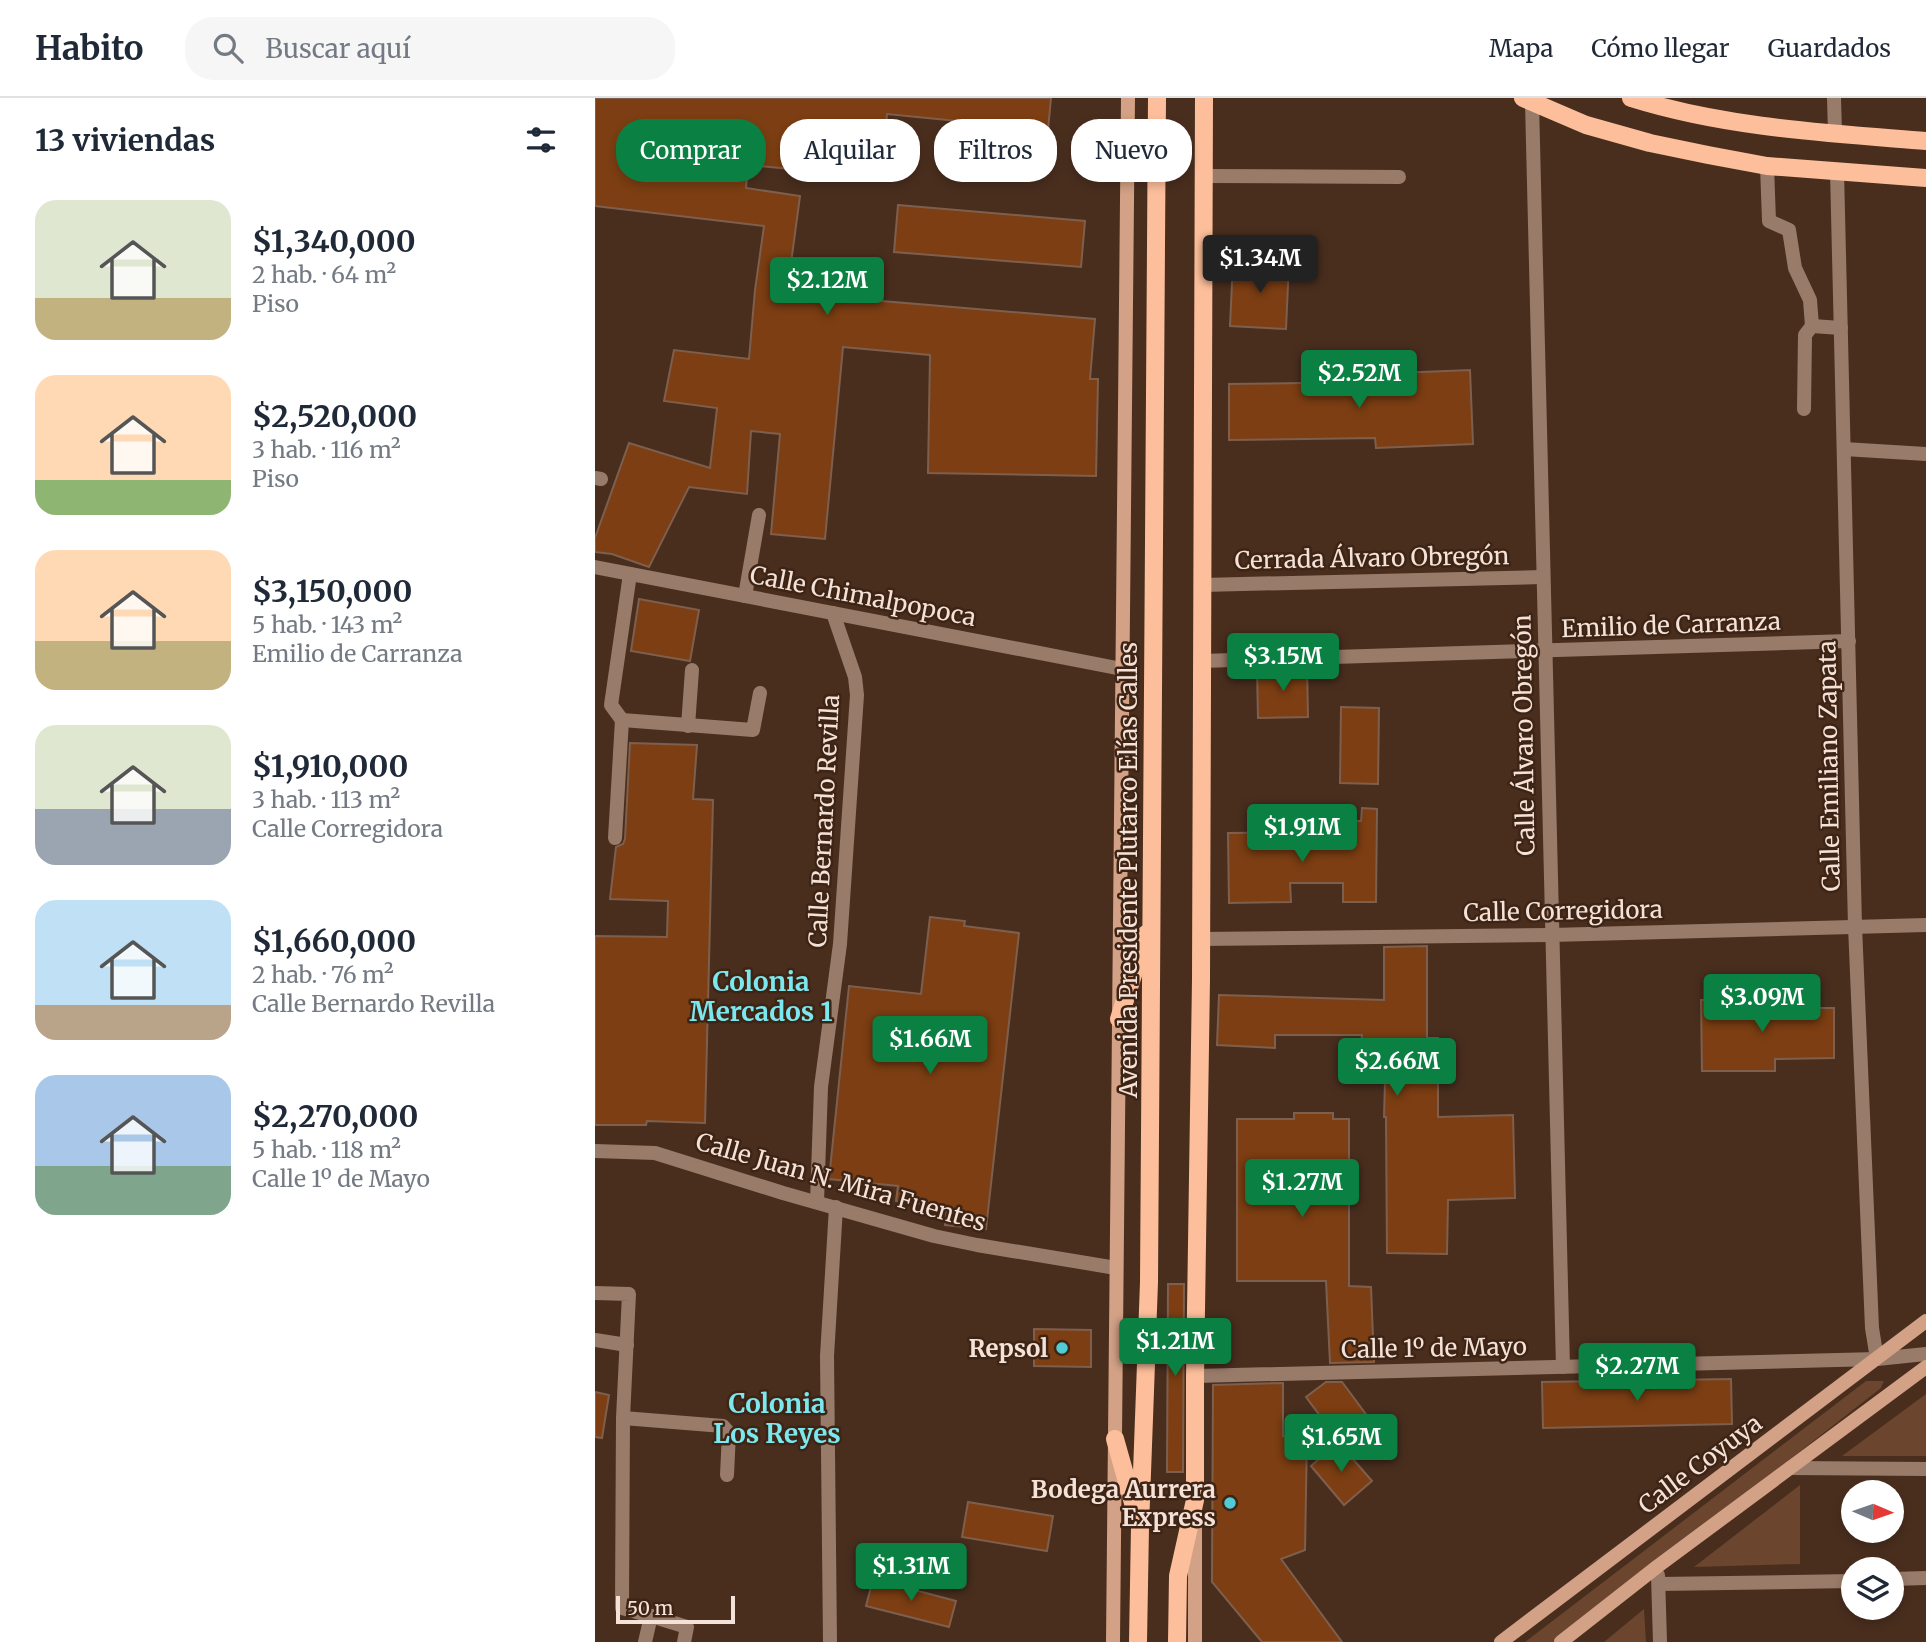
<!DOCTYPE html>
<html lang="es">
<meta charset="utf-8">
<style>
:root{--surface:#fff;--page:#f6f6f7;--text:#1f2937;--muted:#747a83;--line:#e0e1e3;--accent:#0b8043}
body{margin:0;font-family:Merriweather,serif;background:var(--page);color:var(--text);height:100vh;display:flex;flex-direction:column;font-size:26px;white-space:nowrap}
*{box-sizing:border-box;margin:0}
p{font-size:23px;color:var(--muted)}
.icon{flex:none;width:38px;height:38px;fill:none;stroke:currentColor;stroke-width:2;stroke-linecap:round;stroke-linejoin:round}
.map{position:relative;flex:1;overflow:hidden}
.side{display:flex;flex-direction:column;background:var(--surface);width:595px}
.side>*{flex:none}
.top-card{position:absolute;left:21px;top:21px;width:665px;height:63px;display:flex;gap:14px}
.needle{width:46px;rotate:92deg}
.controls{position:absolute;left:1246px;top:1382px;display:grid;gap:14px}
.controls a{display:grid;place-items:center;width:63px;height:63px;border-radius:50%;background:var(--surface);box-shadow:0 4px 10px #0003;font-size:35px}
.scale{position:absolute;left:21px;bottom:18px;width:119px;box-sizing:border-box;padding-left:7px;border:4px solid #f4e2d8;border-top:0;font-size:19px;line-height:24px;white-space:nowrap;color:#f4e2d8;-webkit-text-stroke:5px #3e2414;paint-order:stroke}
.price{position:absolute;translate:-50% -60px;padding:0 16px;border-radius:7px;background:var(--accent);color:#fff;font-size:23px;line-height:46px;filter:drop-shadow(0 2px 4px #0008)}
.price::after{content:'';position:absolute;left:50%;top:42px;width:21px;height:16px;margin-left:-10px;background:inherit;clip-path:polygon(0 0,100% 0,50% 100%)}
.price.on{background:#222;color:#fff}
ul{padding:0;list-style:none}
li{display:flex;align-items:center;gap:21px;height:175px;padding:0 35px}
li span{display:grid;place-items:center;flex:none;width:196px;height:140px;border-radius:21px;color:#555}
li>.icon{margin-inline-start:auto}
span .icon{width:84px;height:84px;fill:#fffc;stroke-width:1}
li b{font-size:30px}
h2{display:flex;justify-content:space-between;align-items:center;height:84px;padding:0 35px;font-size:30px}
.pill{padding:0 24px;border-radius:28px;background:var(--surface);box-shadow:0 4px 10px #0003;font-size:24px;line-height:63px}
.pill.on{background:var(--accent);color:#fff}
header{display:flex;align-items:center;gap:42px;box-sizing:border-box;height:98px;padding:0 35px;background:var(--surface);border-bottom:2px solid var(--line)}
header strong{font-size:33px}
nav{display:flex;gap:38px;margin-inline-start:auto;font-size:24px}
.search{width:490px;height:63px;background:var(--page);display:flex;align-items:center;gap:18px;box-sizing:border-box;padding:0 24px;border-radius:28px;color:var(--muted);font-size:26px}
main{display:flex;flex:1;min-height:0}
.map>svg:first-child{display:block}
.green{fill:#6b452e}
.building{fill:#7c3e12;stroke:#7e5f4e;stroke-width:2}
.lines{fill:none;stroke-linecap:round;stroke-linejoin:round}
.street{stroke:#997b6a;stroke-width:14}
.secondary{stroke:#d2a186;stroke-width:14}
.primary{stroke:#fdbf9b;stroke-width:18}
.poi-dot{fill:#51ccd4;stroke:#3e2414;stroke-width:2.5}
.labels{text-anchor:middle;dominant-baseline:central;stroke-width:5;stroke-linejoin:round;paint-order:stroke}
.street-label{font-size:24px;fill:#f4e2d8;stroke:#3e2414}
.poi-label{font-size:24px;font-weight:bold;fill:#f4e2d8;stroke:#3e2414;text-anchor:end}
.neighbourhood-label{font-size:26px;font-weight:bold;fill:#7be7ee;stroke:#3e2414}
</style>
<header>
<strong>Habito</strong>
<div class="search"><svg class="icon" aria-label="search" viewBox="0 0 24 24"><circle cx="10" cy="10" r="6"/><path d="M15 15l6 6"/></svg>Buscar aquí</div>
<nav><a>Mapa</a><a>Cómo llegar</a><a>Guardados</a></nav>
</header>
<main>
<section class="side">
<h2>13 viviendas<svg class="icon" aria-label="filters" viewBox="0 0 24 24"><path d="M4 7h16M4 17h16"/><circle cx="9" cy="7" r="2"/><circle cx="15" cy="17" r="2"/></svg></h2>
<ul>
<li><span style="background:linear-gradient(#dfe7d0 70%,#c2b280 0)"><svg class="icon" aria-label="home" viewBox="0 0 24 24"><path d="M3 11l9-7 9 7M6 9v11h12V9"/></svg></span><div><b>$1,340,000</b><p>2 hab. · 64 m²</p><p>Piso</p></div></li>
<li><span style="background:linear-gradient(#ffd9b3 75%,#8fb573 0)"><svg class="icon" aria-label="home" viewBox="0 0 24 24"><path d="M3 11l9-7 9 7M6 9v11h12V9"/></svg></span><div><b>$2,520,000</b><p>3 hab. · 116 m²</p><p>Piso</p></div></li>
<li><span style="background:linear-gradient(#ffd9b3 65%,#c2b280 0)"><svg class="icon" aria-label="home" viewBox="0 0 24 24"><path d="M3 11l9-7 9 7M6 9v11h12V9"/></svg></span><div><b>$3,150,000</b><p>5 hab. · 143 m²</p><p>Emilio de Carranza</p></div></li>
<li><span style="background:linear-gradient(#dfe7d0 60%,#9aa5b1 0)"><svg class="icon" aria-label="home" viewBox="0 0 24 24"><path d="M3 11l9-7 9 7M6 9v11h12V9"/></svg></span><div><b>$1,910,000</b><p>3 hab. · 113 m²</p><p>Calle Corregidora</p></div></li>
<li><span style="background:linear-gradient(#bfe0f5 75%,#b9a48a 0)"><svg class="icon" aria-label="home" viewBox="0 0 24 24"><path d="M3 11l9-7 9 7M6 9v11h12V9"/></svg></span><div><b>$1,660,000</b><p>2 hab. · 76 m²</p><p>Calle Bernardo Revilla</p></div></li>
<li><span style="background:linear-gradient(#a9c7e8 65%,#7fa58c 0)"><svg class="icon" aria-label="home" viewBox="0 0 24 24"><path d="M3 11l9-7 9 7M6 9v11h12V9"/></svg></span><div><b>$2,270,000</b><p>5 hab. · 118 m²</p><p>Calle 1º de Mayo</p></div></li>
</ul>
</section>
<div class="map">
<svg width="1331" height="1544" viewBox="0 0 1331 1544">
<rect width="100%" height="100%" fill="#492e1e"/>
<g class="green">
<polygon points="1271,1283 1289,1283 1286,1290 962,1544 930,1544"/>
<polygon points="1331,1296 1331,1358 1247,1358"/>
<polygon points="1205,1387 1205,1466 1099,1469"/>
<polygon points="1049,1511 1051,1544 1009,1544"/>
</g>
<g class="building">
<polygon points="0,0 456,0 453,32 292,16 286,80 153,67 151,90 205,98 192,195 500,221 495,281 503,281 501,378 333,375 335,257 248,249 230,441 176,436 185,336 156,333 152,396 94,389 54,469 17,456 0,454 0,440 34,345 115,370 122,310 69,303 79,252 154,261 160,192 169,128 0,108"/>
<polygon points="303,107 490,123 486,169 299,154"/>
<polygon points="638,163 694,165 691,231 635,228"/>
<polygon points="875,272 878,346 781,350 780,340 634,342 634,286 778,284 778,276"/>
<polygon points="44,501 104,512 95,563 36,553"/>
<polygon points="712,569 713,619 663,620 662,571"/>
<polygon points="746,609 784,610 783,686 745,685"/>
<polygon points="35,645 102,647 98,701 118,702 110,1025 52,1023 51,1027 0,1027 0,838 72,839 73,803 15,801 21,749 28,746 30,741"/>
<polygon points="767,710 782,711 781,804 748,804 748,785 695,785 696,804 634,805 633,735 707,734 707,746 730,745 731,750 757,750 757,723 766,723"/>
<polygon points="335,819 370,823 369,828 424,835 391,1131 350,1127 352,1109 301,1103 303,1088 234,1081 254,888 326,896"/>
<polygon points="832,848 832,940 843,940 843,1019 918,1017 920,1100 853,1102 852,1156 792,1155 791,1019 789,1019 791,949 766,949 767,937 680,937 680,950 622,947 624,897 789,902 789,849"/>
<polygon points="1180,901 1180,910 1239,910 1239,960 1180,961 1180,973 1107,973 1106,902"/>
<polygon points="699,1015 738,1015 738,1021 754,1021 754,1188 776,1189 779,1264 735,1265 731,1183 642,1183 642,1021 699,1021"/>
<polygon points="573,1186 589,1186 588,1374 572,1374"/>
<polygon points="439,1231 496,1232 496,1269 439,1268"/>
<polygon points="1136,1281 1137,1326 948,1330 947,1284"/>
<polygon points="731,1284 747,1284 776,1323 746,1346 711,1299"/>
<polygon points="688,1285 688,1338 712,1338 710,1452 686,1461 747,1544 667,1544 617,1484 618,1287"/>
<polygon points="0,1294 14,1297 7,1340 0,1339"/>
<polygon points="743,1344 777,1383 749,1407 716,1368"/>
<polygon points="373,1404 458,1418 452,1453 367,1439"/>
<polygon points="278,1481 361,1503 354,1529 271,1508"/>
</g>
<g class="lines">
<g class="street">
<polyline points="1239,0 1240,35"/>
<polyline points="937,4 968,1269"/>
<polyline points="1172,68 1174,123 1194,132 1200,170 1215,202 1217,228"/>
<polyline points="1242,73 1260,828 1277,1230 1282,1261"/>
<polyline points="609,78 804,79"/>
<polyline points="1217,228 1246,230"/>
<polyline points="1209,311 1210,237 1217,228"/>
<polyline points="1249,351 1331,356"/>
<polyline points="0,380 6,381"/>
<polyline points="0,469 527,571"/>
<polyline points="607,487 948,479"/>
<polyline points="150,498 164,417"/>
<polyline points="607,563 1254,543"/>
<polyline points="27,622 158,632 165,595"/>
<polyline points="27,622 16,607 35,476"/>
<polyline points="93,628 97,572"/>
<polyline points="20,740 27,622"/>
<polyline points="606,841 956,837 1331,827"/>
<polyline points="0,1053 60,1055 188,1095 339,1138 382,1147 521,1170"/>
<polyline points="222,1104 226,989 245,846 262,597 260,579 238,515"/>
<polyline points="0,1195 34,1196 28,1320 27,1510 56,1518 50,1544"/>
<polyline points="0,1242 32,1247"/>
<polyline points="600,1278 1282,1261 1331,1256"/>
<polyline points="28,1320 128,1328 134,1335 132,1377"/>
<polyline points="1195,1370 1331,1371"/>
<polyline points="1063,1477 1065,1544"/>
<polyline points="1297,1481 1331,1480"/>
<polyline points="1064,1486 1258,1483"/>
<polyline points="56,1518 92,1529 89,1544"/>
<polyline points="235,1544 232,1258 241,1109"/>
</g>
<g class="secondary">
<polyline points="600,1426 600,1544"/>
<polyline points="518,1544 533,0"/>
<polyline points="906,1544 1331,1223"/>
<polyline points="966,1544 1063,1468 1331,1269"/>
</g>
<g class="primary">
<polyline points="928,0 991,27 1055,45 1113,57 1172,68 1331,80"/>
<path d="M 1036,0 C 1132,30 1232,35 1331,43"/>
<polyline points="524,921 551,836"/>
<polyline points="520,1341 540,1412"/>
<polyline points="543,1544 545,1429 554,1184 562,0"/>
<polyline points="582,1544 583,1478 600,1402 600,1278 606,881 609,0"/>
</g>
</g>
<g class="poi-dot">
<circle cx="467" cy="1250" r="7"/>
<circle cx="635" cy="1405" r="7"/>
</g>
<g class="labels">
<g class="street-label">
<text transform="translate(777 460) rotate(-1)">Cerrada Álvaro Obregón</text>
<text transform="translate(268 498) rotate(11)">Calle Chimalpopoca</text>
<text transform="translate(1076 527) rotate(-2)">Emilio de Carranza</text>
<text transform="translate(929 637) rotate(-91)">Calle Álvaro Obregón</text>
<text transform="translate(1234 668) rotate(-91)">Calle Emiliano Zapata</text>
<text transform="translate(229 723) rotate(-87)">Calle Bernardo Revilla</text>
<text transform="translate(533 772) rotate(-90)">Avenida Presidente Plutarco Elías Calles</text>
<text transform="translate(968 813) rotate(-1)">Calle Corregidora</text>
<text transform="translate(246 1084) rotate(16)">Calle Juan N. Mira Fuentes</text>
<text transform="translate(839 1250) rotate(-1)">Calle 1º de Mayo</text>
<text transform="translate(1105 1366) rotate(-37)">Calle Coyuya</text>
</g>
<g class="poi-label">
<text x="453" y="1250">Repsol</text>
<text x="621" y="1391">Bodega Aurrera<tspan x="621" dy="28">Express</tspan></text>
</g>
<g class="neighbourhood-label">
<text x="166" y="883">Colonia<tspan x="166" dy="30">Mercados 1</tspan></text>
<text x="182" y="1305">Colonia<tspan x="182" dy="30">Los Reyes</tspan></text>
</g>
</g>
</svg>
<div class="controls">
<a><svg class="needle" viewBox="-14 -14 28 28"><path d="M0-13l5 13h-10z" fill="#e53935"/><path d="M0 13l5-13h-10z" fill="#747a83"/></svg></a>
<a><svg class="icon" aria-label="layers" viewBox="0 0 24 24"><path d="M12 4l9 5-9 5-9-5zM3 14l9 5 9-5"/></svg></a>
</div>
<div class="scale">50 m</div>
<b class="price on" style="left:665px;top:197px">$1.34M</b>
<b class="price" style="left:232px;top:219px">$2.12M</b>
<b class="price" style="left:764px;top:312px">$2.52M</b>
<b class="price" style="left:688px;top:595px">$3.15M</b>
<b class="price" style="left:707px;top:766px">$1.91M</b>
<b class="price" style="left:1167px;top:936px">$3.09M</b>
<b class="price" style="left:335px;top:978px">$1.66M</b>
<b class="price" style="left:802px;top:1000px">$2.66M</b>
<b class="price" style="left:707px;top:1121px">$1.27M</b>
<b class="price" style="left:580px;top:1280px">$1.21M</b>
<b class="price" style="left:1042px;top:1305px">$2.27M</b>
<b class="price" style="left:746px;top:1376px">$1.65M</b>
<b class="price" style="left:316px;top:1505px">$1.31M</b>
<div class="top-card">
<a class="pill on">Comprar</a>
<a class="pill">Alquilar</a>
<a class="pill">Filtros</a>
<a class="pill">Nuevo</a>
</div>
</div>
</main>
